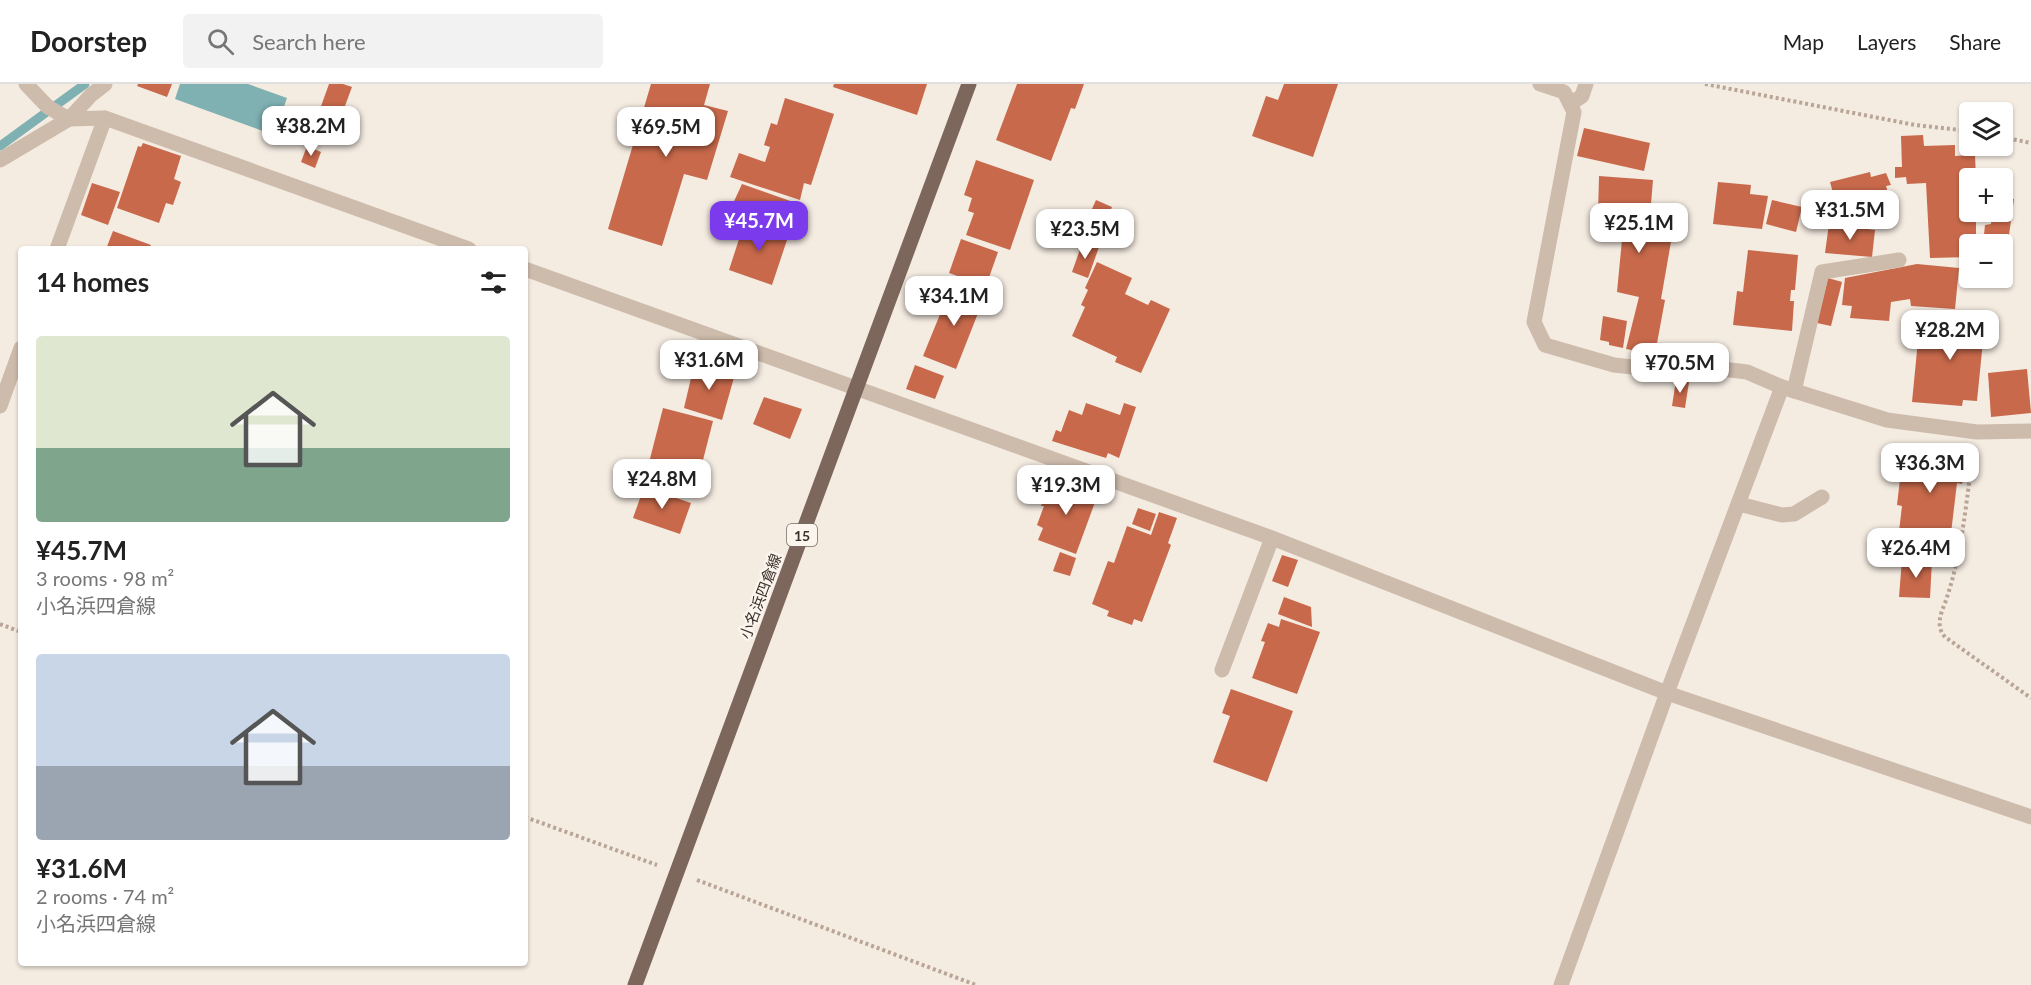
<!DOCTYPE html>
<meta charset="utf-8">
<style>
:root{--surface:#fff;--page:#f2f2f2;--text:#222;--muted:#767676;--line:#e0e0e0;--accent:#7c3aed}
body{margin:0;font-family:Lato,"Noto Sans JP",sans-serif;background:var(--page);color:var(--text);height:100vh;display:flex;flex-direction:column;font-size:22px;white-space:nowrap}
*{box-sizing:border-box;margin:0}
p{font-size:20px;color:var(--muted)}
.icon{flex:none;width:33px;height:33px;fill:none;stroke:currentColor;stroke-width:2;stroke-linecap:round;stroke-linejoin:round}
.map{position:relative;flex:1;overflow:hidden}
.sheet{position:absolute;left:18px;top:162px;width:510px;height:720px;display:flex;flex-direction:column;background:var(--surface);border-radius:6px;box-shadow:0 2px 4px #0004}
.sheet>*{flex:none}
.buttons{position:absolute;left:1959px;top:18px;display:grid;gap:12px}
.buttons a{display:grid;place-items:center;width:54px;height:54px;border-radius:6px;background:var(--surface);box-shadow:0 2px 4px #0004;font-size:30px}
.price{position:absolute;translate:-50% -51px;padding:0 14px;border-radius:12px;background:#fff;color:#222;font-size:20px;line-height:39px;filter:drop-shadow(0 2px 3px #0008)}
.price::after{content:'';position:absolute;left:50%;top:36px;width:18px;height:14px;margin-left:-9px;background:inherit;clip-path:polygon(0 0,100% 0,50% 100%)}
.price.active{background:var(--accent);color:#fff}
ul{padding:0;list-style:none}
li{display:grid;align-content:center;gap:12px;height:318px;padding:0 18px}
li span{display:grid;place-items:center;height:186px;border-radius:6px;color:#555}
li>.icon{margin-inline-start:auto}
span .icon{width:108px;height:108px;fill:#fffc;stroke-width:1}
li b{font-size:26px}
h2{display:flex;justify-content:space-between;align-items:center;height:72px;padding:0 18px;font-size:26px}
header{display:flex;align-items:center;gap:36px;box-sizing:border-box;height:84px;padding:0 30px;background:var(--surface);border-bottom:2px solid var(--line)}
header strong{font-size:28px}
nav{display:flex;gap:33px;margin-inline-start:auto;font-size:21px}
.search{width:420px;height:54px;background:var(--page);display:flex;align-items:center;gap:15px;box-sizing:border-box;padding:0 21px;border-radius:6px;color:var(--muted);font-size:22px}
.map>svg:first-child{display:block}
.water{fill:#7fb0b2}
.lines{fill:none;stroke-linecap:round;stroke-linejoin:round}
.stream{stroke:#7fb0b2;stroke-width:9}
.building{fill:#c8694b}
.path{stroke:#b9a596;stroke-width:4;stroke-dasharray:3 3;stroke-linecap:butt}
.minor{stroke:#cdbbac;stroke-width:15}
.major{stroke:#7d675c;stroke-width:15}
.labels{text-anchor:middle;dominant-baseline:central;stroke-width:5;stroke-linejoin:round;paint-order:stroke}
.shield{fill:#fbf5ee;stroke:#756b66;stroke-width:1.5}
.shield-label{font-size:14px;font-weight:bold;fill:#3b302b}
.street-label{font-size:15px;fill:#3b302b;stroke:#fbf5ee}
</style>
<header>
<strong>Doorstep</strong>
<div class="search"><svg class="icon" aria-label="search" viewBox="0 0 24 24"><circle cx="10" cy="10" r="6"/><path d="M15 15l6 6"/></svg>Search here</div>
<nav><a>Map</a><a>Layers</a><a>Share</a></nav>
</header>
<div class="map">
<svg width="2031" height="901" viewBox="0 0 2031 901">
<rect width="100%" height="100%" fill="#f4ebe1"/>
<polygon class="water" points="180,0 248,0 287,14 274,51 175,15"/>
<g class="lines">
<polyline class="stream" points="0,62 85,0"/>
</g>
<g class="building">
<polygon points="138,0 172,0 167,13 137,2"/>
<polygon points="329,0 343,0 352,3 336,46 315,39"/>
<polygon points="651,0 710,0 704,21 728,27 707,96 684,90 662,162 608,145"/>
<polygon points="834,0 927,0 917,31 833,3"/>
<polygon points="1017,0 1084,0 1075,25 1071,24 1051,77 996,56"/>
<polygon points="1284,0 1338,0 1313,73 1252,52 1266,12 1278,16"/>
<polygon points="785,14 834,30 811,101 804,99 800,116 730,93 739,69 765,78 770,63 764,61 771,39 777,41"/>
<polygon points="1584,44 1650,59 1644,87 1577,72"/>
<polygon points="1923,51 1924,62 1955,61 1955,72 1975,71 1976,94 1970,94 1970,128 1976,128 1976,160 1970,160 1970,173 1930,174 1926,99 1907,100 1906,93 1895,94 1895,83 1902,83 1901,52"/>
<polygon points="143,59 181,72 174,95 181,98 173,121 166,119 159,139 117,124 138,62 141,63"/>
<polygon points="307,62 321,68 315,84 301,78"/>
<polygon points="976,76 1034,96 1010,166 966,151 974,129 968,127 972,114 964,111"/>
<polygon points="1870,88 1871,93 1886,89 1891,101 1886,102 1892,121 1885,123 1887,129 1842,141 1830,98"/>
<polygon points="1599,92 1653,96 1650,132 1675,135 1661,215 1665,216 1655,270 1626,265 1639,213 1617,208 1624,135 1598,131"/>
<polygon points="1718,98 1751,101 1750,110 1768,112 1762,145 1713,140"/>
<polygon points="92,99 120,108 108,141 81,131"/>
<polygon points="742,100 796,119 787,145 730,126"/>
<polygon points="2002,114 2014,115 2009,151 2005,150 2003,160 1983,160 1985,141 1991,140 1992,128 2002,128"/>
<polygon points="1096,116 1112,123 1101,150 1084,143"/>
<polygon points="1772,116 1802,123 1796,148 1766,140"/>
<polygon points="742,135 789,150 772,201 729,186 741,149 738,148"/>
<polygon points="1829,140 1875,146 1872,173 1825,169"/>
<polygon points="113,147 151,161 149,165 106,165"/>
<polygon points="961,155 998,168 986,202 949,189"/>
<polygon points="1083,157 1099,163 1088,194 1072,188"/>
<polygon points="1748,166 1798,171 1795,206 1791,206 1790,217 1794,217 1792,247 1733,241 1737,207 1743,208"/>
<polygon points="1097,178 1132,194 1125,210 1148,221 1151,216 1170,225 1141,289 1115,278 1117,273 1072,252 1085,223 1081,221 1088,206 1085,204"/>
<polygon points="1917,180 1959,184 1955,225 1911,222 1910,215 1891,218 1889,237 1850,234 1852,222 1842,221 1845,194"/>
<polygon points="1828,194 1842,198 1831,242 1817,239"/>
<polygon points="952,201 984,214 956,285 923,272"/>
<polygon points="1603,232 1627,237 1623,264 1609,261 1609,258 1600,256"/>
<polygon points="1973,233 1993,234 1990,258 1983,257 1977,317 1963,316 1962,322 1912,318 1920,236 1972,241"/>
<polygon points="695,277 735,290 722,336 684,324"/>
<polygon points="915,281 944,292 935,315 906,305"/>
<polygon points="2027,285 2031,329 1991,333 1988,289"/>
<polygon points="1676,296 1689,298 1685,324 1672,322"/>
<polygon points="764,313 802,325 790,355 753,340"/>
<polygon points="1086,319 1120,331 1124,319 1136,323 1119,374 1108,369 1106,374 1052,357 1056,346 1061,348 1069,326 1082,331"/>
<polygon points="663,324 713,337 694,411 644,398"/>
<polygon points="1912,361 1967,368 1962,400 1957,399 1951,449 1947,448 1946,461 1898,456 1902,422 1897,421 1900,395 1908,396"/>
<polygon points="1057,395 1098,410 1076,470 1038,456 1043,444 1037,441 1044,422 1041,422 1047,405 1052,407"/>
<polygon points="644,403 691,419 680,450 633,434"/>
<polygon points="1138,424 1156,430 1150,447 1132,440"/>
<polygon points="1159,428 1177,434 1168,459 1171,461 1142,538 1134,535 1132,541 1107,532 1109,527 1092,520 1108,477 1114,479 1127,442 1151,451"/>
<polygon points="1060,468 1076,474 1070,492 1053,487"/>
<polygon points="1282,471 1298,476 1288,503 1272,497"/>
<polygon points="1902,475 1932,476 1930,514 1899,513"/>
<polygon points="1284,513 1311,523 1312,543 1278,530"/>
<polygon points="1281,535 1320,548 1297,610 1252,594 1265,558 1261,557 1268,539 1279,543"/>
<polygon points="1231,605 1293,627 1267,698 1213,678 1230,632 1222,629"/>
</g>
<g class="lines">
<g class="path">
<polyline points="1705,0 1915,41 1970,47"/>
<polyline points="2002,53 2031,59"/>
<path d="M 1973,369 C 1966,419 1962,471 1945,519 C 1940,531 1936,543 1945,553 L 2031,614"/>
<polyline points="0,540 21,548"/>
<polyline points="525,733 657,781"/>
<polyline points="697,796 976,901"/>
</g>
<g class="minor">
<polyline points="26,0 48,23 69,35 105,34 469,165"/>
<polyline points="1540,0 1564,8 1574,28 1534,238 1545,261 1614,281 1642,284 1722,285 1747,288 1782,303 1887,336 1977,348 2031,347"/>
<polyline points="1570,20 1582,12 1586,0"/>
<polyline points="0,76 69,35 91,11 105,0"/>
<polyline points="57,165 105,34"/>
<polyline points="525,185 1272,454 1667,609 2031,733"/>
<polyline points="1794,307 1822,188 1899,176"/>
<polyline points="0,322 21,264"/>
<polyline points="1739,420 1782,431 1794,430 1822,413"/>
<polyline points="1222,586 1272,454"/>
<polyline points="1561,901 1667,609 1782,303"/>
</g>
<polyline class="major" points="635,901 969,0"/>
</g>
<g class="labels">
<rect class="shield" x="787" y="440" width="30" height="22" rx="4.5"/>
<g class="shield-label">
<text x="802" y="451">15</text>
</g>
<g class="street-label">
<text transform="translate(760 512) rotate(-69)">小名浜四倉線</text>
</g>
</g>
</svg>
<div class="buttons">
<a><svg class="icon" aria-label="layers" viewBox="0 0 24 24"><path d="M12 4l9 5-9 5-9-5zM3 14l9 5 9-5"/></svg></a>
<a>+</a>
<a>−</a>
</div>
<b class="price" style="left:311px;top:73px">¥38.2M</b>
<b class="price" style="left:666px;top:74px">¥69.5M</b>
<b class="price" style="left:1850px;top:157px">¥31.5M</b>
<b class="price active" style="left:759px;top:168px">¥45.7M</b>
<b class="price" style="left:1639px;top:170px">¥25.1M</b>
<b class="price" style="left:1085px;top:176px">¥23.5M</b>
<b class="price" style="left:954px;top:243px">¥34.1M</b>
<b class="price" style="left:1950px;top:277px">¥28.2M</b>
<b class="price" style="left:709px;top:307px">¥31.6M</b>
<b class="price" style="left:1680px;top:310px">¥70.5M</b>
<b class="price" style="left:1930px;top:410px">¥36.3M</b>
<b class="price" style="left:662px;top:426px">¥24.8M</b>
<b class="price" style="left:1066px;top:432px">¥19.3M</b>
<b class="price" style="left:1916px;top:495px">¥26.4M</b>
<section class="sheet">
<h2>14 homes<svg class="icon" aria-label="filters" viewBox="0 0 24 24"><path d="M4 7h16M4 17h16"/><circle cx="9" cy="7" r="2"/><circle cx="15" cy="17" r="2"/></svg></h2>
<ul>
<li><span style="background:linear-gradient(#dfe7d0 60%,#7fa58c 0)"><svg class="icon" aria-label="home" viewBox="0 0 24 24"><path d="M3 11l9-7 9 7M6 9v11h12V9"/></svg></span><div><b>¥45.7M</b><p>3 rooms · 98 m²</p><p>小名浜四倉線</p></div></li>
<li><span style="background:linear-gradient(#c9d6e8 60%,#9aa5b1 0)"><svg class="icon" aria-label="home" viewBox="0 0 24 24"><path d="M3 11l9-7 9 7M6 9v11h12V9"/></svg></span><div><b>¥31.6M</b><p>2 rooms · 74 m²</p><p>小名浜四倉線</p></div></li>
</ul>
</section>
</div>
